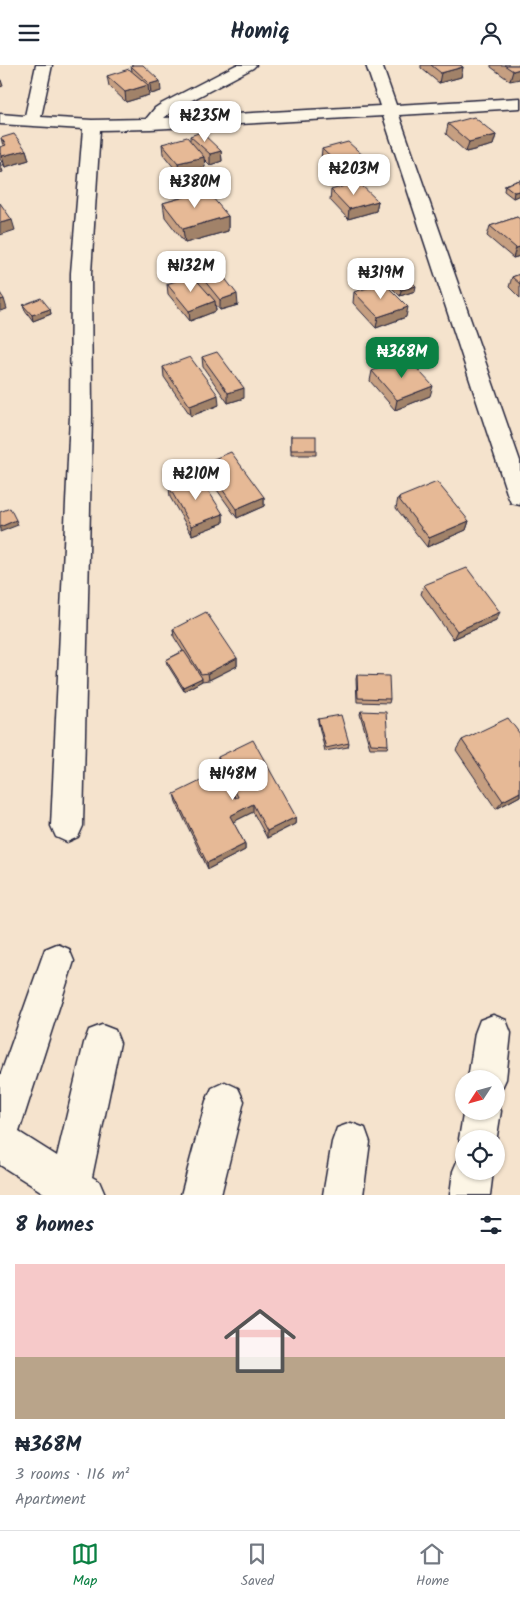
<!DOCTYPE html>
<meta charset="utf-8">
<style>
:root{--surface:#fff;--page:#f2f2f3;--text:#1f2937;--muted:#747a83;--line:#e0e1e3;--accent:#0b8043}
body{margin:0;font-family:Kalam,sans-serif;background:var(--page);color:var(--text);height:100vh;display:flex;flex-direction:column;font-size:19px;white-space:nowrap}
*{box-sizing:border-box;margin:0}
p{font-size:16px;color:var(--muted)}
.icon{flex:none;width:28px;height:28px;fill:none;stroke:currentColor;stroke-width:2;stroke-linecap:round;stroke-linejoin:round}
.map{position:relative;height:1130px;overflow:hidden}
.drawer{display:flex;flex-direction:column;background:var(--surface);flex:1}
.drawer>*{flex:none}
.needle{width:32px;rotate:234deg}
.controls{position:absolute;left:455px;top:1005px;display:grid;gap:10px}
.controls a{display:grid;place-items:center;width:50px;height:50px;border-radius:50%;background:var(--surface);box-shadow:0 1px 4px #0004;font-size:25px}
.price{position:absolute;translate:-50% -42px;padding:0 11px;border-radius:10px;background:#fff;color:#222;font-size:16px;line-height:32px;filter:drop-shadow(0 1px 2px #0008)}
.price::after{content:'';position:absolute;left:50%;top:30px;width:15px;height:11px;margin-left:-8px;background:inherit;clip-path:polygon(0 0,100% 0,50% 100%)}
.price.active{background:var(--accent);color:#fff}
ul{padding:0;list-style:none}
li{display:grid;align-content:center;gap:10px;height:265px;padding:0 15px}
li span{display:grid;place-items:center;height:155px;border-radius:0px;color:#555}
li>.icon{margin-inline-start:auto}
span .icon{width:90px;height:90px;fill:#fffc;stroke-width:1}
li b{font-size:21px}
h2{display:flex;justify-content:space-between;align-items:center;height:60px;padding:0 15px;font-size:21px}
header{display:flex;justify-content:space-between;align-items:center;height:65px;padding:0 15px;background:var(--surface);font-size:22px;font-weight:600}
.menu{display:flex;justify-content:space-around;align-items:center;height:70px;border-top:1px solid var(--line);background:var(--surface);font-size:14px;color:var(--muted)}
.menu a{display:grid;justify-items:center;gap:2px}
.menu .active{color:var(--accent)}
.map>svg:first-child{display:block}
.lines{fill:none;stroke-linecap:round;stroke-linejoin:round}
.street-casing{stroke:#22223b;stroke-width:3}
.street{fill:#fcf5e5;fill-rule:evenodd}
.wall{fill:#c69f81;stroke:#22223b}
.shaded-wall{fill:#a18269;stroke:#22223b}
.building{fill:#e6b996;stroke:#22223b}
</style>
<header><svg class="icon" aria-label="menu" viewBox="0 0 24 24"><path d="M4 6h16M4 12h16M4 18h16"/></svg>Homiq<svg class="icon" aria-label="person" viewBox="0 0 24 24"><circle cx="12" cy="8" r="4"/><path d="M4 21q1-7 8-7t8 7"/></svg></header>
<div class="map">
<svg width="520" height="1130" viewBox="0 0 520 1130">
<rect width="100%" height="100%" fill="#f5e3cd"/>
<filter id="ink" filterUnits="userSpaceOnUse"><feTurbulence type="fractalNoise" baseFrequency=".02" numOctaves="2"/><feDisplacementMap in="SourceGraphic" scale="10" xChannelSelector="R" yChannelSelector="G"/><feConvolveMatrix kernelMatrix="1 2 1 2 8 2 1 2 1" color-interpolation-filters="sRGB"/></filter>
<g filter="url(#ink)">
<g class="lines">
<g class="street-casing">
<g id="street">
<polygon points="36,0 52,0 41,52 92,55 146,54 155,43 161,39 236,0 256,0 253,3 173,45 164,53 380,41 366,0 382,0 396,40 520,33 520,43 399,50 520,396 520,440 511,438 508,431 383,51 151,64 100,65 91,208 92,351 83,761 78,772 67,777 56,772 51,761 70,351 71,208 83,64 0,59 0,49 25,51"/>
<polygon points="57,879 69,884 74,896 19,1067 57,1091 84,978 89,965 102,960 115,965 120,978 92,1112 99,1116 105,1130 47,1130 0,1100 0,1011 45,884"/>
<polygon points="493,950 506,955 511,968 506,1014 500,1027 496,1029 496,1014 468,1014 475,968 480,955"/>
<polygon points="225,1017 238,1023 244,1036 221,1130 181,1130 206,1036 212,1023"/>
<polygon points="496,1034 501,1046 496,1077 496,1074 464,1074 464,1086 459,1074 464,1044 464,1046 496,1046"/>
<polygon points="351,1058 365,1063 370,1077 363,1130 323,1130 332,1077 337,1063"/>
<polygon points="464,1090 464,1106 493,1106 490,1130 450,1130 453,1106 459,1092"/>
</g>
</g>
<use href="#street" class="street"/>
</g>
<g class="wall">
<polygon points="421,0 460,0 463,2 461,12 439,18 421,3"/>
<polygon points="491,0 520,0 510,16 491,2"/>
<polygon points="131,1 161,26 151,29 148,26 149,30 126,37 109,21 107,11 132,6"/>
<polygon points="448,59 496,70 493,80 466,87 446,69"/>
<polygon points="190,71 221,86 222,96 210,100 204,94 205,102 179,109 163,89 162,79 190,75"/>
<polygon points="1,73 26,85 29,95 5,102 0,94 0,82 3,81"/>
<polygon points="322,84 365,103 339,111 321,94"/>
<polygon points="520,115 520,130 513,133 504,126 505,120"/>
<polygon points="190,124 228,151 228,166 185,178 165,152 163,138 191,130"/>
<polygon points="331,125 378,136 376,146 348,154 330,135"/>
<polygon points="517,152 520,191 513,193 487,171 490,161"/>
<polygon points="195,204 238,240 220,245 215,239 216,246 190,256 168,229 167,219 202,222 196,214"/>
<polygon points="520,209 520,233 509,222 512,212"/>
<polygon points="391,215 415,226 400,231 390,221"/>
<polygon points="354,227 406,252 376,263 353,238"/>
<polygon points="23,240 50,244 51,249 33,256 25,245"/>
<polygon points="202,292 244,333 228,338 203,302"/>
<polygon points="163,302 219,340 191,351 164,312"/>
<polygon points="372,306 430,331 395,345 370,316"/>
<polygon points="291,371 316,385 316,390 291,390"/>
<polygon points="204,398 264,432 264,441 237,453 205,408"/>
<polygon points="169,422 223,449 223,458 192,470 170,432"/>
<polygon points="398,433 469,456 466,465 427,482 396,443"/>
<polygon points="424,520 496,555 453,574 421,529"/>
<polygon points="173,564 237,593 237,601 209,615 202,616 184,626 167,599 166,595 183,586 174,572"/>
<polygon points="357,610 390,634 389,638 357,637 356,614"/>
<polygon points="361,646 388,680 387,683 370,683 360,649"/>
<polygon points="318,654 349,678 348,682 325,686 318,657"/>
<polygon points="520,669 520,731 496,744 456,685 462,675"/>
<polygon points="218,692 296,752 295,759 267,773 253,747 233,757 245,779 245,785 208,804 176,737 174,729 235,733 219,701"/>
</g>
<g class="shaded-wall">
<polygon points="463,2 461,12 439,18 441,8"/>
<polygon points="520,4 520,14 510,16 513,6"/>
<polygon points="0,12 3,21 0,22"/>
<polygon points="160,16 161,26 151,29 150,19"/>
<polygon points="148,20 149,30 126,37 125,27"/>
<polygon points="496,70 493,80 466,87 469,77"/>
<polygon points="26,85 29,95 5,102 2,91"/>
<polygon points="221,86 222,96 210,100 210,89"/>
<polygon points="204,92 205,102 179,109 178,98"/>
<polygon points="366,93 365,103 339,111 340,101"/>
<polygon points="0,97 3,107 0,108"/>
<polygon points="520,126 520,130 513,133 514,127"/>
<polygon points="378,136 376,146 348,154 349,144"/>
<polygon points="228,151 228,166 185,178 183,164"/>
<polygon points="12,155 15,165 0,170 0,158"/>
<polygon points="520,182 520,191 513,193 516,183"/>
<polygon points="416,221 415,226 400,231 401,225"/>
<polygon points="237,229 238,240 220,245 220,235"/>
<polygon points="4,234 7,244 0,246 0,235"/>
<polygon points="215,236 216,246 190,256 189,246"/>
<polygon points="408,242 406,252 376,263 378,252"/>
<polygon points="50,244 51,249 33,256 32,250"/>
<polygon points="433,321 430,331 395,345 397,335"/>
<polygon points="244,323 244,333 228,338 228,328"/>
<polygon points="218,330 219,340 191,351 190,341"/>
<polygon points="264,432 264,441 237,453 236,444"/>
<polygon points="223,449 223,458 192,470 191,461"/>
<polygon points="16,455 18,460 0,467 0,462"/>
<polygon points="469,456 466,465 427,482 429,473"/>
<polygon points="500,547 496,555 453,574 457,566"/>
<polygon points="237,593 237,601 209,615 208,608"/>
<polygon points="202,613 202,616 184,626 183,622"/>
<polygon points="520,727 520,731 496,744 503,736"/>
<polygon points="253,739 253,747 231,758 230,751"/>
<polygon points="296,752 295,759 267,773 267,766"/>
<polygon points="245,779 245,785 208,804 207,798"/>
</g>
<g class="building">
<polygon points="133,0 143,0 160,16 150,19 131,1"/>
<polygon points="431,0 460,0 463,2 441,8"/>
<polygon points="504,0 520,0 520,4 513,6"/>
<polygon points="129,4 148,20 125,27 107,11"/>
<polygon points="474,52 496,70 469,77 448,59"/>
<polygon points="201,67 221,86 210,89 190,71"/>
<polygon points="14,69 26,85 2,91 0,88 0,82 6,80 1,73"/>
<polygon points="187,72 204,92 178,98 162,79"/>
<polygon points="348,77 366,93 340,101 322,84"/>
<polygon points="520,115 520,126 514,127 505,120"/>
<polygon points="358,117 378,136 349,144 331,125"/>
<polygon points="202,120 228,151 183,164 163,138 195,129 190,124"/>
<polygon points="0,138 12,155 0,158"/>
<polygon points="517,152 520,154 520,182 516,183 490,161"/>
<polygon points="213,198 237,229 220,235 195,204"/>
<polygon points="520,209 520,219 512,212"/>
<polygon points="192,210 215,236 189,246 167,219"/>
<polygon points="406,211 416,221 401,225 391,215"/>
<polygon points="384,218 408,242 378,252 354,227"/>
<polygon points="0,228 4,234 0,235"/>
<polygon points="41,233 50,244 32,250 23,240"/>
<polygon points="217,287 244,323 228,328 202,292"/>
<polygon points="190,292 218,330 190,341 163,302"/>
<polygon points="407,293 433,321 397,335 372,306"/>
<rect x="291" y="371" width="25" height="14"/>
<polygon points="231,387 264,432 236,444 204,398"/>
<polygon points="199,411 223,449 191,461 169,422"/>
<polygon points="437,417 469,456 429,473 398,433"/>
<polygon points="10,443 16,455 0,462 0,447"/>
<polygon points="467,503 500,547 457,566 424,520"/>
<polygon points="206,547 237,593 208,608 201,609 173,564"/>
<polygon points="184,586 202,613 183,622 166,595"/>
<polygon points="357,610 389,611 390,634 358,633"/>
<polygon points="361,646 386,647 388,680 371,679"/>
<polygon points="341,650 349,678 326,683 318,654"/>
<polygon points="508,653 520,669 520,727 503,736 462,675"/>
<polygon points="253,675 296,752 267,766 253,739 230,751 245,779 207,798 174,729 221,706 235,733 238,732 218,692"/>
</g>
</g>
</svg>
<div class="controls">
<a><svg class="needle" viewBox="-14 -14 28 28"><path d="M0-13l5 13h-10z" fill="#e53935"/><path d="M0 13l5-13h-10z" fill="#747a83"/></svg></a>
<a><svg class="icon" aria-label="locate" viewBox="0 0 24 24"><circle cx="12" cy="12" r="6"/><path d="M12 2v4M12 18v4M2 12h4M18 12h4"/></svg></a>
</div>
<b class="price" style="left:205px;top:78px">₦235M</b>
<b class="price" style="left:354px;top:131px">₦203M</b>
<b class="price" style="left:195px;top:144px">₦380M</b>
<b class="price" style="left:191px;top:228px">₦132M</b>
<b class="price" style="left:381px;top:235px">₦319M</b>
<b class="price active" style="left:402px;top:314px">₦368M</b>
<b class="price" style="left:196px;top:436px">₦210M</b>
<b class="price" style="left:233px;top:736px">₦148M</b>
</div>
<section class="drawer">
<h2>8 homes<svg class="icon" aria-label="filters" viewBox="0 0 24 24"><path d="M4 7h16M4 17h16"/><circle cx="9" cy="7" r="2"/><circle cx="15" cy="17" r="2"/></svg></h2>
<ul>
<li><span style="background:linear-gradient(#f6c9c9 60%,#b9a48a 0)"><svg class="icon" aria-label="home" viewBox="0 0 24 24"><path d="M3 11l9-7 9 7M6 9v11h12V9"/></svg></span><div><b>₦368M</b><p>3 rooms · 116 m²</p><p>Apartment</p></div></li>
</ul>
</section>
<nav class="menu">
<a class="active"><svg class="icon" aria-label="map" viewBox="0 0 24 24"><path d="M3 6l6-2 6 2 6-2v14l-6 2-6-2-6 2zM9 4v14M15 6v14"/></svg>Map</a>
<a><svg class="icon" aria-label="saved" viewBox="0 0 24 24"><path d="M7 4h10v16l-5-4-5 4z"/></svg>Saved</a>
<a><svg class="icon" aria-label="home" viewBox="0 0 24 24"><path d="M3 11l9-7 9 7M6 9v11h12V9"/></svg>Home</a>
</nav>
